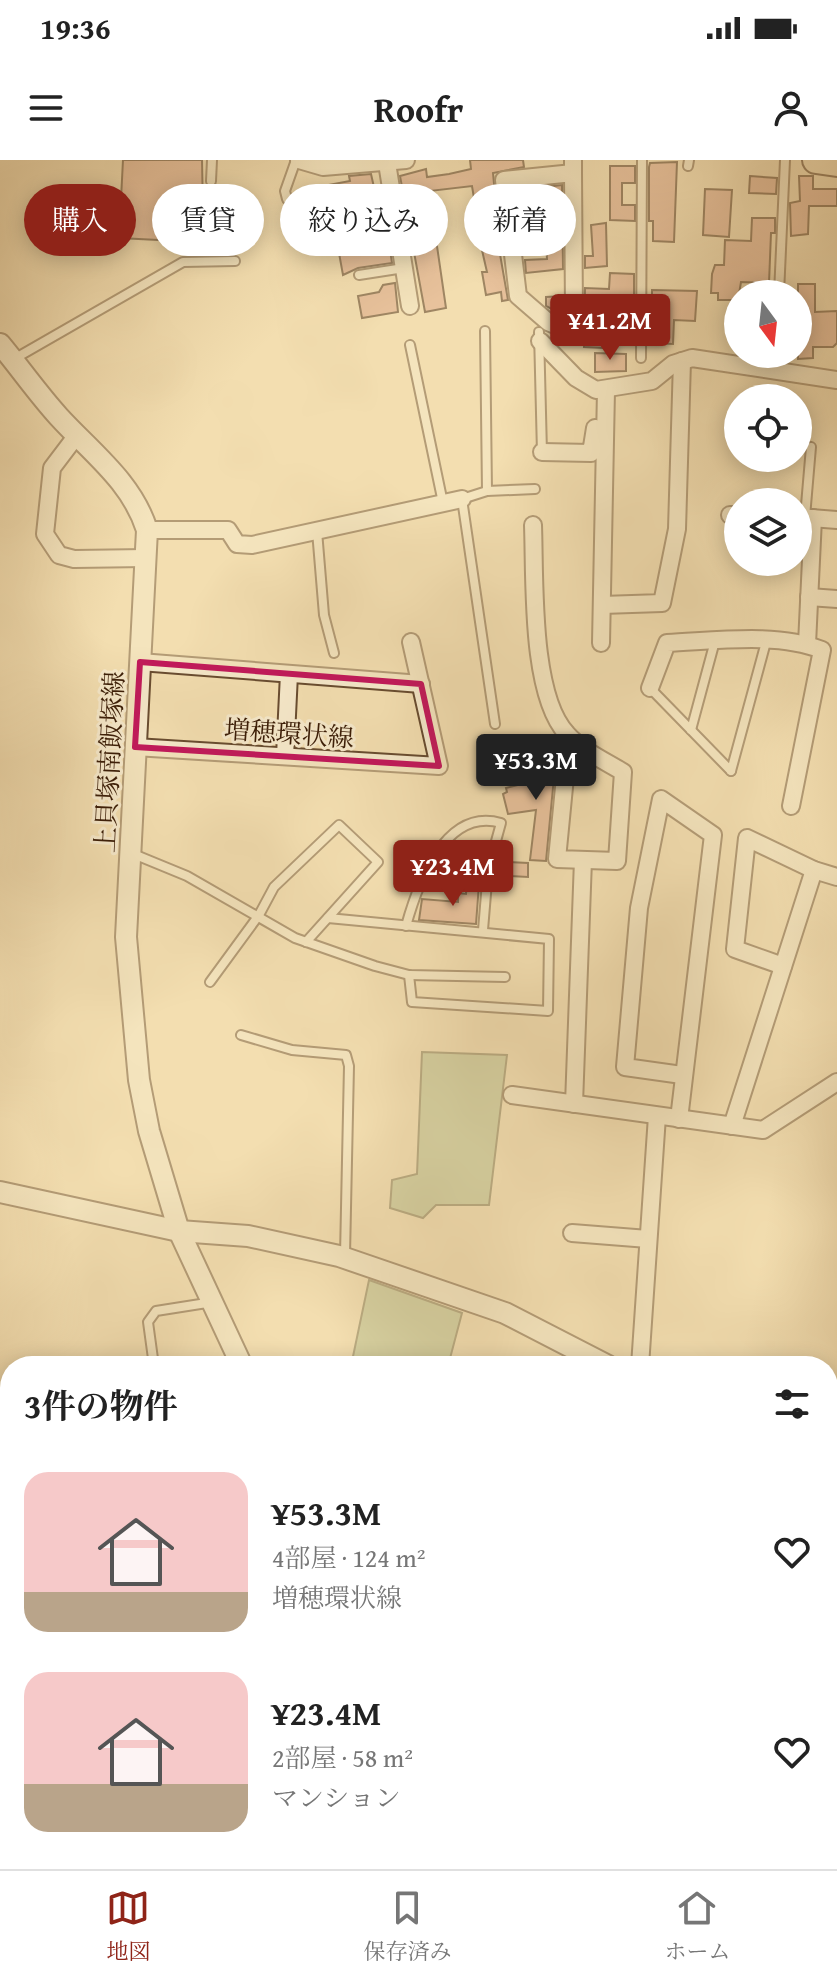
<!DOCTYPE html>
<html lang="ja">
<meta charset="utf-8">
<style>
:root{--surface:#fff;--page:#f6f6f6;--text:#222;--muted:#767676;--line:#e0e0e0;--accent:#8f2418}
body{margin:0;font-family:"Gentium Book Plus","Noto Serif JP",serif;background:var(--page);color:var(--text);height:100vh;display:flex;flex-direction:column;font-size:30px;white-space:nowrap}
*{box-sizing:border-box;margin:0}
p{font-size:26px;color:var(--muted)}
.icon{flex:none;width:44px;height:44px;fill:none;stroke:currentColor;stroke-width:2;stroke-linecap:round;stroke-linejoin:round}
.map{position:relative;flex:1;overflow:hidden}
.side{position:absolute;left:0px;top:1196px;width:838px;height:514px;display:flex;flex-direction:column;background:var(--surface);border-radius:32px 32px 0 0;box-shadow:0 4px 20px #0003}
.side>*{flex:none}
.top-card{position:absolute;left:24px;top:24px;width:790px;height:72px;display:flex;gap:16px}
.needle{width:52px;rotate:165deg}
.controls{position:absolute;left:724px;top:120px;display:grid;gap:16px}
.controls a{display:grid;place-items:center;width:88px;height:88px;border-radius:50%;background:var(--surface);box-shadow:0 4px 20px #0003;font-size:40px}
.price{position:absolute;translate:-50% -68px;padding:0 18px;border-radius:8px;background:var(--accent);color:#fff;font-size:26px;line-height:52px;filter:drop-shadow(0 2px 4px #0008)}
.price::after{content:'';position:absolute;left:50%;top:48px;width:24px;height:18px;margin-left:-12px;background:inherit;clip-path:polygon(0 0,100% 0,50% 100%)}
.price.on{background:#222;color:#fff}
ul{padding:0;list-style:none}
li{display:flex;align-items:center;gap:24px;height:200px;padding:0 24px}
li span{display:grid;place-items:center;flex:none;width:224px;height:160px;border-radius:24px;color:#555}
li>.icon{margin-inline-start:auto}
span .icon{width:96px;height:96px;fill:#fffc;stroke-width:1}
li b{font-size:34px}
h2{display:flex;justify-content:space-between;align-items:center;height:96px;padding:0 24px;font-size:34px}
.pill{padding:0 28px;border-radius:36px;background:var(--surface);box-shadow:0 4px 20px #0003;font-size:28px;line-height:72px}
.pill.on{background:var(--accent);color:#fff}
.status{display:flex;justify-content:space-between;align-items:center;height:56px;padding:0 40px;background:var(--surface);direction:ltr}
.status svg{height:22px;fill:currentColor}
header{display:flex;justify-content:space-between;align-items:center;height:104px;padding:0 24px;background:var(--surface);font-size:36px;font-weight:600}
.dock{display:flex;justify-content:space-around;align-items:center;height:112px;border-top:2px solid var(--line);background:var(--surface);font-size:22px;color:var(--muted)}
.dock a{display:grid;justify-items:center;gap:4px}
.dock .on{color:var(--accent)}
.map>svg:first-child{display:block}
.green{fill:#b5c28f;stroke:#786f4a;stroke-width:2}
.building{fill:#dba084;stroke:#3a1c06;stroke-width:2}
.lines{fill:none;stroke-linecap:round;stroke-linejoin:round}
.service-casing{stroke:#684c30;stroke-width:12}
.minor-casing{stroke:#684c30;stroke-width:20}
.tertiary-casing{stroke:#684c30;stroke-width:24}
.primary-casing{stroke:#3a1c06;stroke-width:30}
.service{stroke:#f7eacc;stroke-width:8}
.minor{stroke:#f7eacc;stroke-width:16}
.tertiary{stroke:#f7eacc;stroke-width:20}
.primary{stroke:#f3deb0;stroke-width:26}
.marked{fill:none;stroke:#c2185b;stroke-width:6;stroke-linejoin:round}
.labels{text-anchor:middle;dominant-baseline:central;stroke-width:6;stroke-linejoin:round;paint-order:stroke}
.street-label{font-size:26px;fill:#3a1c06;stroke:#f7eacc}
</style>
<div class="status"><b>19:36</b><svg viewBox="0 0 49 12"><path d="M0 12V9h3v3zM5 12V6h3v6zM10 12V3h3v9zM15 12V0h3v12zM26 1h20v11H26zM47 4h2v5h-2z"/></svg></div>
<header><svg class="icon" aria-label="menu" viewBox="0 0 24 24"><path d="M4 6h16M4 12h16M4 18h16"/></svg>Roofr<svg class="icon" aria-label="person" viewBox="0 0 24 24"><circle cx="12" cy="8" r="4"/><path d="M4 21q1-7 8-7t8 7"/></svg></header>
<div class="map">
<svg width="837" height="1709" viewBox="0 0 837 1709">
<rect width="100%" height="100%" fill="#f3deb0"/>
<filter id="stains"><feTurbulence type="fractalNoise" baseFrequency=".0025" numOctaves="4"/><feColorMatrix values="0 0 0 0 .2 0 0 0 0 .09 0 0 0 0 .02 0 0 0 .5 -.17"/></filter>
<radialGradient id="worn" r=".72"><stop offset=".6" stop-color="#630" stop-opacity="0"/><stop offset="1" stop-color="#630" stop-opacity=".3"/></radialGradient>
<g class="green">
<polygon points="422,892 507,895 489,1045 436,1045 423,1058 390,1048 392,1020 417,1014"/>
<polygon points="369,1120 462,1153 448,1206 351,1206"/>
<polygon points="10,1652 10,1700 111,1700 109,1709 0,1709 0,1655"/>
</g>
<g class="building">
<polygon points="123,0 202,0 203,52 199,52 198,82 119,78"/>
<polygon points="470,0 523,0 524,7 493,13 495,34 474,38 472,26 429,31 446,148 425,152 400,16 426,9 427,17 449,14 471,9"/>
<polygon points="677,2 674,82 653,81 653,61 649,61 649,7 650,3"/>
<polygon points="610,6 635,6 635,23 622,23 622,45 635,45 635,61 610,60"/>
<polygon points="371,14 380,54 351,60 360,92 390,90 392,103 358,108 343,115 337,82 332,84 327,63 332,62 323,26 350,21 349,16"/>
<polygon points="750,16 777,18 776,34 749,33"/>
<polygon points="799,16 813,16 813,29 837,29 837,46 809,46 808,74 791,76 790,43 800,41"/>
<polygon points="562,25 563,109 526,113 525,100 547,99 545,63 521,66 518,48 546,44 545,27"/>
<polygon points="705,29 732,30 729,77 703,75"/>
<polygon points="752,58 775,58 775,73 771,73 769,123 741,122 738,140 718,140 718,133 711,133 712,114 715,105 724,105 725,80 751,81"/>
<polygon points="498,60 497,77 508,140 502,141 501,132 486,135 482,112 487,112 476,64"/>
<polygon points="606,63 607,106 585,108 585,96 593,96 591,65"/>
<polygon points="610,113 634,114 634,136 629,136 626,166 605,165 603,188 584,187 585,128 609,129"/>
<polygon points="395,123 398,152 362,158 358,136 379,132 383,125"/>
<polygon points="798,124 815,124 815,152 837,151 837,183 833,187 813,187 813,198 798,199"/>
<polygon points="652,130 697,131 695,161 674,160 673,184 652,183"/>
<polygon points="563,136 561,154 546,146 546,137"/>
<polygon points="595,193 626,194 626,211 595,212"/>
<polygon points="543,585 557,586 546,701 530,700 536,650 508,654 503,634 507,632 506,628 538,620"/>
<polygon points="506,702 528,703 528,717 510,716 510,713 505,713"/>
<polygon points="467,722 479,724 476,764 419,760 422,739 458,742 458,733 466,734"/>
</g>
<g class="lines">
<g class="service-casing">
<g id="service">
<polyline points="688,6 689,0"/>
<polyline points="211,21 212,0"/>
<polyline points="287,39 285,31 296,0"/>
<polyline points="359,115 404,108"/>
<polyline points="779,134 785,0"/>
<polyline points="485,171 487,331"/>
<polyline points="539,172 542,293"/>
<polyline points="410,185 443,343"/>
<polyline points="641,198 642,0"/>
<polyline points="14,199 183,102 235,101"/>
<polyline points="805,357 811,287"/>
<polyline points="317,371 324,455 334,493"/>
<polyline points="650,528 731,611"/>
<polyline points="495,564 462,339 487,331 535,329"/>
<polyline points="691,570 715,481"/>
<polyline points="731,611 766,482"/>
<polyline points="131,693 187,716 295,778 375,806 409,815 505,817"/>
<polyline points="328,758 549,779 548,851 412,842 409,815"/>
<path d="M 406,766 C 418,723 445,647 501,663 L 488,710 L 483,770"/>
<polyline points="210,822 259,755 274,727 339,665 378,702 306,782"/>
<polyline points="241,875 292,890 346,895 349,906 345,1095"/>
<polyline points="154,1206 148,1162 156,1151 213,1142"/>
<polyline points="828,1579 837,1579"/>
</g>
</g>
<g class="minor-casing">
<g id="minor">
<polyline points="299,0 323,7 406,0"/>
<polyline points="573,0 573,13 574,153 565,169 548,162 518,136 504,20 573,13"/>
<polyline points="387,3 410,146"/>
<polyline points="540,181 576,218 596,230 652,221 673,204 692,198 837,220"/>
<polyline points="77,275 52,308 45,374 59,395 74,399 146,398"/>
<polyline points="542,292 591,293 595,268"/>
<polyline points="730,355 738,355"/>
<polyline points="798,357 837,360"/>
<path d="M 533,365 C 535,418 530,535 567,574 C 581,590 605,601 623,612 L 617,701 L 557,699 L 569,576"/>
<polyline points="147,370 228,370 237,384 252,385 462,339"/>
<polyline points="809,437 837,439"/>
<polyline points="602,445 662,443 677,369 682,201"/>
<polyline points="601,483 606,230"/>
<polyline points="807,484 813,358"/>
<polyline points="140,502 421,524"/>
<path d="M 650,528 L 667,483 C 715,481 777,472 822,490 L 791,646"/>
<polyline points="135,587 439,606 411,482"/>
<polyline points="285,596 289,514"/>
<polyline points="783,806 735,789 747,678 814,710 837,717"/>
<polyline points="512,935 763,970 837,922"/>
<polyline points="574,944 583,700"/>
<polyline points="679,959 713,675 661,639 639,748 625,907 682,915"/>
<polyline points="732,966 814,710"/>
<polyline points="572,1073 648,1079"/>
<polyline points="640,1206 657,956"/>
<polyline points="0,1316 10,1317"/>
<polyline points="0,1666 10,1665"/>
<polyline points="7,1709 10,1682"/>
<polyline points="484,1709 497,1700"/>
<polyline points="701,1709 701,1700"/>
</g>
</g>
<g class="tertiary-casing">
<g id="tertiary">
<path d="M 0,184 C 20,208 38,234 59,257 C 92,293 132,322 147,370 L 126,777 L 139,920 L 149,971 L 179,1071 L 242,1206"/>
<polyline points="0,1032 179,1071 248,1076 339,1096 505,1153 608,1206"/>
<polyline points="828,1240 837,1240"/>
<polyline points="828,1458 837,1505"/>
<polyline points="394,1700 397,1709"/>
</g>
</g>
<g class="primary-casing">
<polyline id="primary" points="816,0 837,3"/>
</g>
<use href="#service" class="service"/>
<use href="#minor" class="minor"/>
<use href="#tertiary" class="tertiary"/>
<use href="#primary" class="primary"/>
</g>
<path d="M0 0H837V1709H0ZM 140,502 L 421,524 L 439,606 L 135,587 Z" fill="#f3deb0" fill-opacity=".55" fill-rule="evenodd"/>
<path class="marked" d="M 140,502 L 421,524 L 439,606 L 135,587 Z"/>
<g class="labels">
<g class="street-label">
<text transform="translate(289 573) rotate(4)">増穂環状線</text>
<text transform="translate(109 602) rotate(-87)">上貝塚南飯塚線</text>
</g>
</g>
<rect width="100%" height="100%" filter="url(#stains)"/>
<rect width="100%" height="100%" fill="url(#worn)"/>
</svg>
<div class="controls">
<a><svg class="needle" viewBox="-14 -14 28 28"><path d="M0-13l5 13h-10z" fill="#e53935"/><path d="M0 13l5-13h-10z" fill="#767676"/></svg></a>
<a><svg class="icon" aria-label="locate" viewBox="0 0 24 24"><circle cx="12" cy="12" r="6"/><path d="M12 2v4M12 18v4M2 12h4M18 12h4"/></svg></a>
<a><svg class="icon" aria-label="layers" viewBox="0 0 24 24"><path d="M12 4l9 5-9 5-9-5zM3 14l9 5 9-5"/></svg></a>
</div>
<b class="price" style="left:610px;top:202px">¥41.2M</b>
<b class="price on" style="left:536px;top:642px">¥53.3M</b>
<b class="price" style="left:453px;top:748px">¥23.4M</b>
<div class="top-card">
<a class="pill on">購入</a>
<a class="pill">賃貸</a>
<a class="pill">絞り込み</a>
<a class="pill">新着</a>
</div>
<section class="side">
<h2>3件の物件<svg class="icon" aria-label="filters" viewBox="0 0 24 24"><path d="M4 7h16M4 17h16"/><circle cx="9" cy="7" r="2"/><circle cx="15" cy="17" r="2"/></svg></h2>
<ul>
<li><span style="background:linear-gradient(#f6c9c9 75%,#b9a48a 0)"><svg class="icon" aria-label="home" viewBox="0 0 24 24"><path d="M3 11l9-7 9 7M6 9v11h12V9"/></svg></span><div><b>¥53.3M</b><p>4部屋 · 124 m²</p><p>増穂環状線</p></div><svg class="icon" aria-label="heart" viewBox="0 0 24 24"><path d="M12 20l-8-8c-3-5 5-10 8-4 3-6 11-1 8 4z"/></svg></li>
<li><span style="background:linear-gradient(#f6c9c9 70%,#b9a48a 0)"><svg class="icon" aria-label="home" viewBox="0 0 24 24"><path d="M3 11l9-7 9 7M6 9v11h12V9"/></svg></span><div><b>¥23.4M</b><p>2部屋 · 58 m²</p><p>マンション</p></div><svg class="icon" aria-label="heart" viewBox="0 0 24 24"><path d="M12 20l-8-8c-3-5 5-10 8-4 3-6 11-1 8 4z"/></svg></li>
</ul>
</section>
</div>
<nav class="dock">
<a class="on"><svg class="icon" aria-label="map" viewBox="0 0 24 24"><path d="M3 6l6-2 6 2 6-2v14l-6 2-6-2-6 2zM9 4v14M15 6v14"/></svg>地図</a>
<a><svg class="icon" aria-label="saved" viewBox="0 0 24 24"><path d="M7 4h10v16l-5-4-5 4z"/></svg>保存済み</a>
<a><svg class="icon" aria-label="home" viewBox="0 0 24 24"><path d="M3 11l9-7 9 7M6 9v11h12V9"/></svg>ホーム</a>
</nav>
